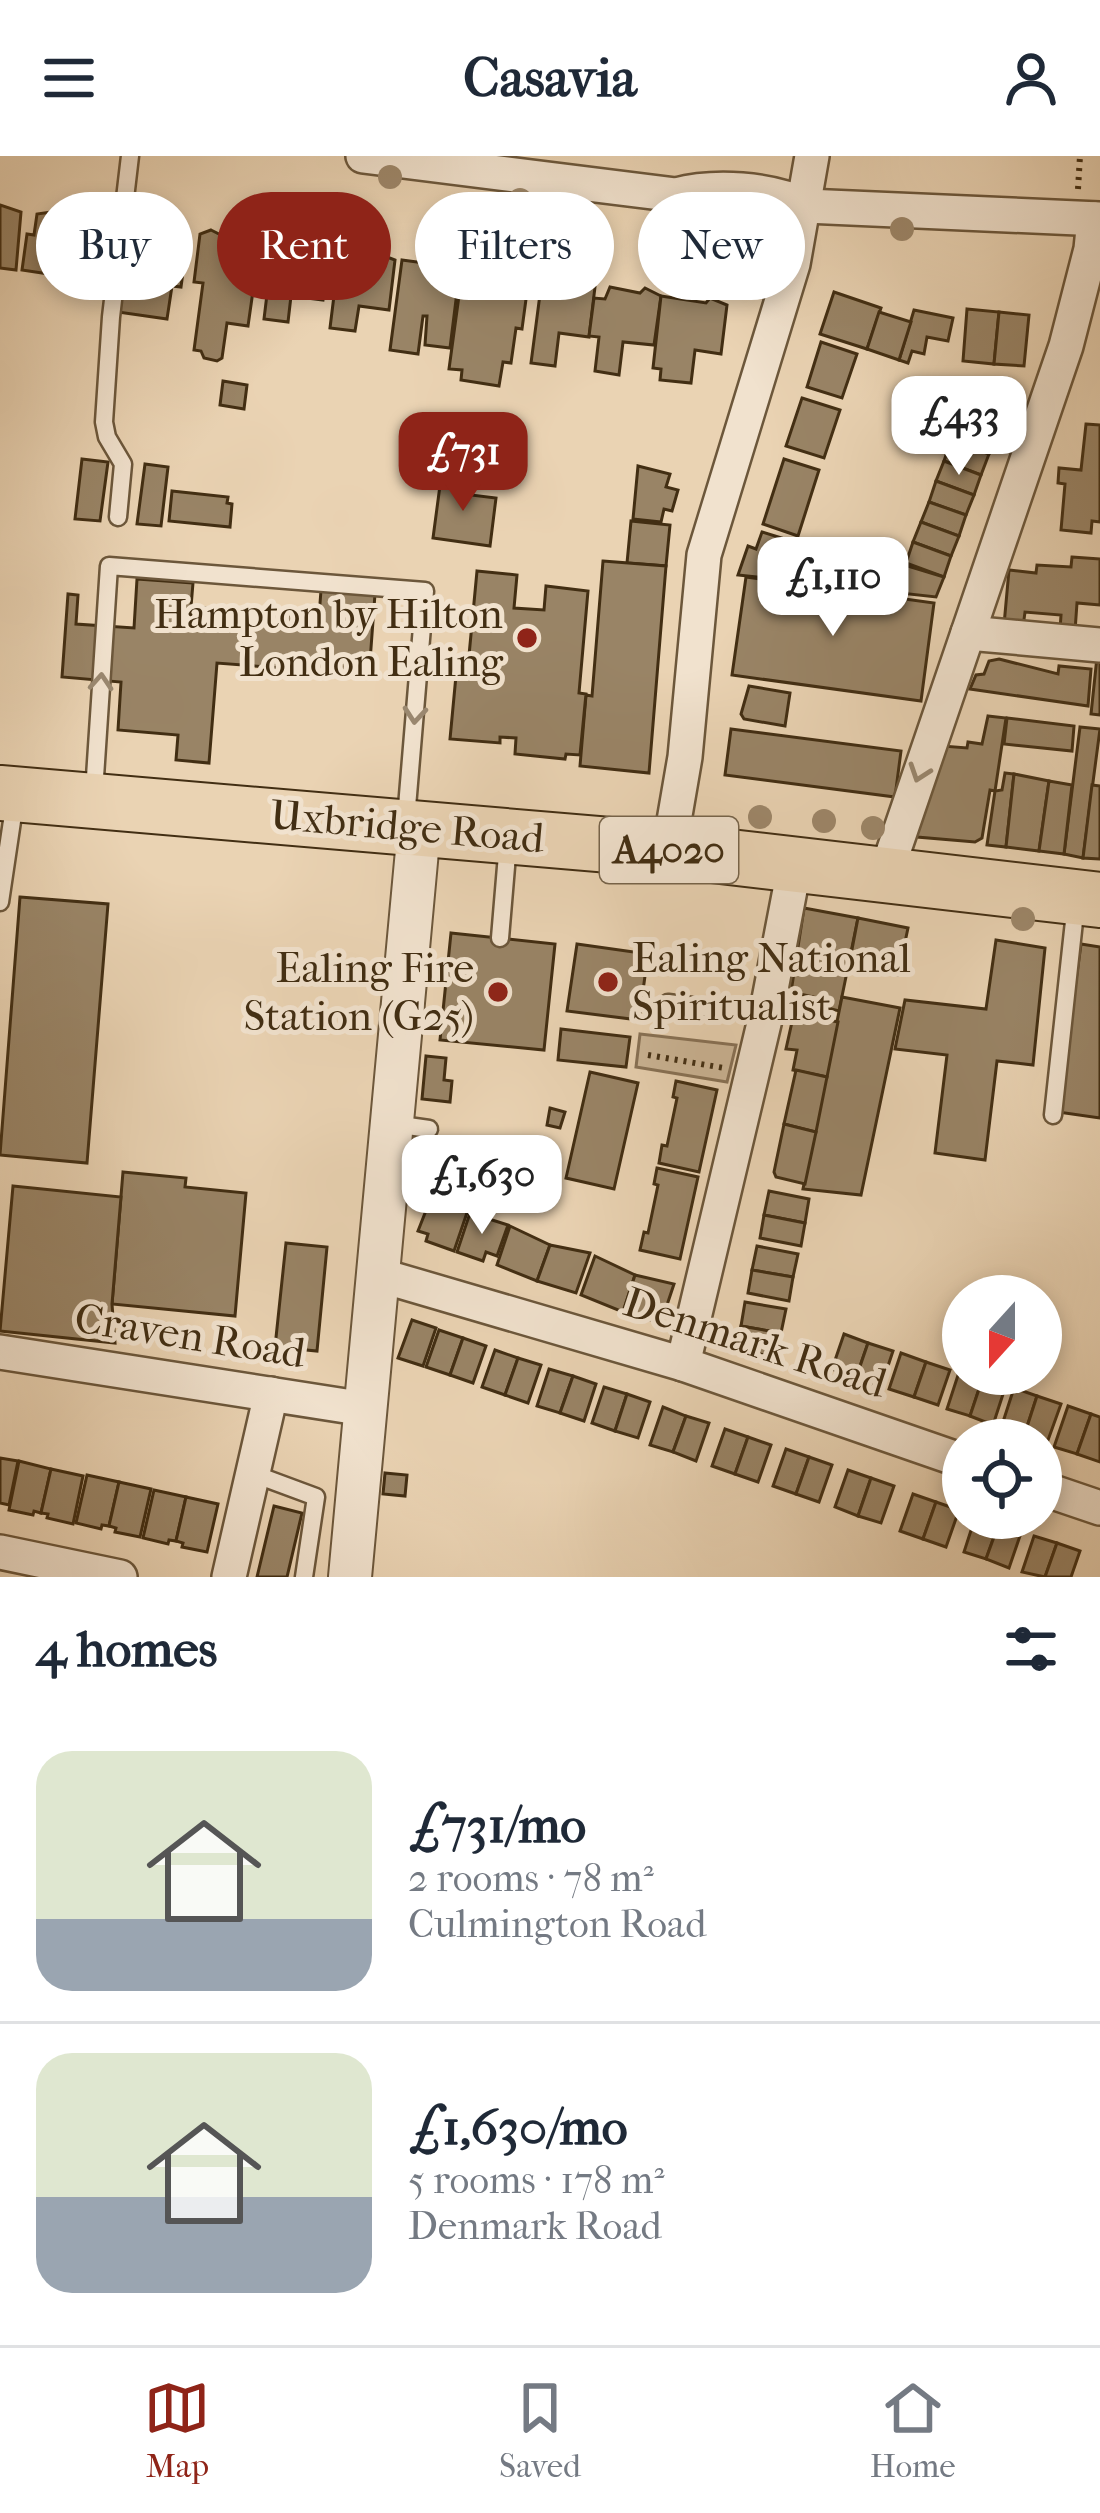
<!DOCTYPE html>
<meta charset="utf-8">
<style>
:root{--surface:#fff;--page:#f6f6f7;--text:#1f2937;--muted:#747a83;--line:#e0e1e3;--accent:#8f2418}
body{margin:0;font-family:"IM FELL French Canon",serif;background:var(--page);color:var(--text);height:100vh;display:flex;flex-direction:column;font-size:45px;white-space:nowrap}
*{box-sizing:border-box;margin:0}
p{font-size:39px;color:var(--muted)}
.icon{flex:none;width:66px;height:66px;fill:none;stroke:currentColor;stroke-width:2;stroke-linecap:round;stroke-linejoin:round}
.map{position:relative;height:1421px;overflow:hidden}
.sheet{display:flex;flex-direction:column;background:var(--surface);flex:1}
.sheet>*{flex:none}
.banner{position:absolute;left:36px;top:36px;width:1029px;height:108px;display:flex;gap:24px}
.needle{width:78px;rotate:201deg}
.fabs{position:absolute;left:942px;top:1119px;display:grid;gap:24px}
.fabs a{display:grid;place-items:center;width:120px;height:120px;border-radius:50%;background:var(--surface);box-shadow:0 6px 18px #0003;font-size:60px}
.price{position:absolute;translate:-50% -102px;padding:0 27px;border-radius:24px;background:#fff;color:#222;font-size:39px;line-height:78px;filter:drop-shadow(0 3px 6px #0008)}
.price::after{content:'';position:absolute;left:50%;top:72px;width:36px;height:27px;margin-left:-18px;background:inherit;clip-path:polygon(0 0,100% 0,50% 100%)}
.price.current{background:var(--accent);color:#fff}
ul{padding:0;list-style:none}
li{display:flex;align-items:center;gap:36px;height:300px;padding:0 36px}
li+li{border-top:3px solid var(--line)}
li span{display:grid;place-items:center;flex:none;width:336px;height:240px;border-radius:36px;color:#555}
li>.icon{margin-inline-start:auto}
span .icon{width:144px;height:144px;fill:#fffc;stroke-width:1}
li b{font-size:51px}
h2{display:flex;justify-content:space-between;align-items:center;height:144px;padding:0 36px;font-size:51px}
.chip{padding:0 42px;border-radius:54px;background:var(--surface);box-shadow:0 6px 18px #0003;font-size:42px;line-height:108px}
.chip.current{background:var(--accent);color:#fff}
header{display:flex;justify-content:space-between;align-items:center;height:156px;padding:0 36px;background:var(--surface);font-size:54px;font-weight:700}
.dock{display:flex;justify-content:space-around;align-items:center;height:168px;border-top:3px solid var(--line);background:var(--surface);font-size:33px;color:var(--muted)}
.dock a{display:grid;justify-items:center;gap:6px}
.dock .current{color:var(--accent)}
.map>svg:first-child{display:block}
.green{fill:#cdb798;stroke:#887256;stroke-width:3}
.building{fill:#998466;stroke:#422e13;stroke-width:3}
.lines{fill:none;stroke-linecap:round;stroke-linejoin:round}
.service-casing{stroke:#6c573b;stroke-width:21}
.minor-casing{stroke:#6c573b;stroke-width:38}
.tertiary-casing{stroke:#6c573b;stroke-width:46}
.primary-casing{stroke:#422e13;stroke-width:58}
.path{stroke:#422e13;stroke-width:6;stroke-dasharray:3 6;stroke-linecap:butt}
.service{stroke:#f1e2ce;stroke-width:16}
.minor{stroke:#f1e2ce;stroke-width:33}
.tertiary{stroke:#f1e2ce;stroke-width:42}
.primary{stroke:#ead3b3;stroke-width:54}
.tree{fill:#9d876a}
.oneway{stroke:#9a8870}
.poi-dot{fill:#8f2418;stroke:#f1e2ce;stroke-width:4.5}
.labels{text-anchor:middle;dominant-baseline:central;stroke-width:10;stroke-linejoin:round;paint-order:stroke}
.shield{fill:#f1e2ce;stroke:#76644b;stroke-width:3}
.shield-label{font-size:39px;font-weight:bold;fill:#422e13}
.poi-label{font-size:42px;fill:#422e13;stroke:#f1e2ce;text-anchor:end}
.street-label{font-size:42px;fill:#422e13;stroke:#f1e2ce}
</style>
<header><svg class="icon" aria-label="menu" viewBox="0 0 24 24"><path d="M4 6h16M4 12h16M4 18h16"/></svg>Casavia<svg class="icon" aria-label="person" viewBox="0 0 24 24"><circle cx="12" cy="8" r="4"/><path d="M4 21q1-7 8-7t8 7"/></svg></header>
<div class="map">
<svg width="1100" height="1421" viewBox="0 0 1100 1421">
<rect width="100%" height="100%" fill="#ead3b3"/>
<filter id="stains"><feTurbulence type="fractalNoise" baseFrequency=".00167" numOctaves="4"/><feColorMatrix values="0 0 0 0 .2 0 0 0 0 .09 0 0 0 0 .02 0 0 0 .5 -.17"/></filter>
<radialGradient id="worn" r=".72"><stop offset=".6" stop-color="#630" stop-opacity="0"/><stop offset="1" stop-color="#630" stop-opacity=".3"/></radialGradient>
<polygon class="green" points="640,878 736,889 727,926 636,911"/>
<g class="building">
<polygon points="0,49 21,56 16,114 0,112"/>
<polygon points="51,56 70,63 62,120 22,114 27,78 34,79 37,58"/>
<polygon points="79,60 110,69 103,125 62,120 70,63"/>
<polygon points="137,68 152,74 181,74 188,79 181,131 172,130 167,163 118,156 129,71"/>
<polygon points="211,74 225,81 260,86 248,170 227,167 222,202 217,205 204,202 201,195 194,194 203,127 194,126 200,78"/>
<polygon points="278,87 310,92 313,88 330,95 323,144 291,140 288,166 264,163 273,89"/>
<polygon points="343,97 374,101 377,97 395,104 389,154 359,150 355,175 330,172 339,99"/>
<polygon points="402,104 439,109 443,106 460,112 450,192 425,189 427,160 423,160 418,198 390,194"/>
<polygon points="479,114 511,119 514,115 529,121 522,173 516,172 511,207 503,206 499,230 461,224 462,214 449,213 461,125 474,127"/>
<polygon points="542,123 576,128 580,124 589,126 595,131 589,181 559,177 555,210 531,207"/>
<polygon points="610,131 640,137 645,132 661,140 654,189 623,186 619,219 595,215 599,181 589,180 594,142 605,143"/>
<polygon points="834,136 881,152 867,193 820,178"/>
<polygon points="661,140 706,147 710,142 727,149 721,198 695,194 691,227 660,224 661,213 653,212"/>
<polygon points="967,153 999,156 994,208 963,205"/>
<polygon points="914,154 953,162 948,185 927,181 924,198 912,195 908,207 899,204"/>
<polygon points="879,156 911,166 899,204 867,193"/>
<polygon points="999,156 1029,159 1024,210 994,208"/>
<polygon points="821,186 857,198 842,242 807,231"/>
<polygon points="974,222 1011,237 1004,257 966,243"/>
<polygon points="223,225 247,229 244,253 220,249"/>
<polygon points="802,242 840,254 824,302 786,290"/>
<polygon points="966,243 1004,257 997,277 959,264"/>
<polygon points="959,264 997,277 989,298 951,284"/>
<polygon points="1086,268 1100,269 1100,366 1092,365 1091,377 1061,374 1065,328 1058,327 1059,312 1081,314"/>
<polygon points="951,284 989,298 981,319 944,305"/>
<polygon points="82,303 108,306 100,365 75,363"/>
<polygon points="784,303 819,314 798,380 763,368"/>
<polygon points="944,305 981,319 974,339 936,325"/>
<polygon points="145,308 168,311 161,370 137,368"/>
<polygon points="638,310 670,318 666,331 678,334 672,355 664,353 661,366 633,363"/>
<polygon points="441,322 472,326 471,339 496,342 490,390 433,382"/>
<polygon points="936,325 974,339 966,359 929,346"/>
<polygon points="172,335 228,341 227,347 232,348 230,371 169,365"/>
<polygon points="929,346 966,359 959,380 921,366"/>
<polygon points="631,365 670,369 666,410 627,407"/>
<polygon points="921,366 959,380 951,400 913,386"/>
<polygon points="762,376 788,384 776,423 738,419 748,390 756,393"/>
<polygon points="913,386 951,400 944,421 906,407"/>
<polygon points="1072,401 1100,403 1100,449 1077,447 1075,475 1060,474 1061,459 1025,456 1023,471 1004,469 1009,414 1036,417 1037,409 1071,411"/>
<polygon points="888,404 944,421 936,441 864,433 871,416 882,421"/>
<polygon points="603,405 666,410 649,617 580,610 586,539 592,540"/>
<polygon points="477,415 517,419 514,452 544,454 546,430 588,435 579,537 586,538 580,599 566,598 565,603 515,598 516,582 500,581 500,587 450,583 457,509 468,510"/>
<polygon points="746,421 934,447 921,545 732,519"/>
<polygon points="137,423 193,427 191,451 319,461 321,434 375,438 369,519 217,507 209,607 176,604 178,579 118,574 121,526 62,521 68,438 78,439 76,468 134,472"/>
<polygon points="1097,501 1100,501 1100,559 1091,558"/>
<polygon points="999,503 1058,518 1059,510 1091,513 1088,550 970,533 976,519 984,518 989,505"/>
<polygon points="749,530 790,537 785,570 744,563 741,558"/>
<polygon points="988,560 1006,562 995,635 990,634 982,682 975,686 917,681 912,673 943,590 967,592 968,586 982,588"/>
<polygon points="1007,562 1074,570 1072,595 1004,588"/>
<polygon points="1080,571 1100,573 1083,702 1064,698"/>
<polygon points="731,573 901,595 895,641 725,619"/>
<polygon points="1005,617 1014,618 1006,691 987,689 995,635 1002,634"/>
<polygon points="1014,618 1049,625 1039,695 1006,691"/>
<polygon points="1049,625 1072,629 1064,698 1039,695"/>
<polygon points="1092,629 1100,630 1100,703 1083,702"/>
<polygon points="20,741 108,748 87,1007 0,999"/>
<polygon points="804,752 858,762 839,855 812,848 813,841 791,836"/>
<polygon points="858,762 908,772 898,819 849,809"/>
<polygon points="451,777 555,788 544,894 440,884"/>
<polygon points="996,784 1045,792 1033,909 997,905 985,1004 935,997 947,899 895,893 905,844 986,853"/>
<polygon points="577,788 648,798 639,864 567,855"/>
<polygon points="1081,788 1100,791 1100,962 1058,956"/>
<polygon points="842,841 900,852 861,1039 803,1033"/>
<polygon points="794,857 838,866 827,921 793,914 797,894 786,893"/>
<polygon points="561,873 630,881 626,911 558,904"/>
<polygon points="426,900 446,902 444,924 452,925 450,946 422,943"/>
<polygon points="796,914 827,921 816,976 784,968"/>
<polygon points="590,916 638,927 614,1033 566,1022"/>
<polygon points="676,925 717,934 699,1016 659,1007 662,989 667,990 677,942 673,941"/>
<polygon points="550,952 565,956 560,972 547,969"/>
<polygon points="784,968 816,976 805,1028 776,1021 774,1016"/>
<polygon points="657,1012 698,1021 680,1103 640,1094 644,1076 648,1077 658,1029 654,1028"/>
<polygon points="123,1016 186,1022 185,1031 246,1037 235,1160 112,1148"/>
<polygon points="445,1029 473,1039 454,1095 426,1085 428,1078 418,1075 434,1034 443,1037"/>
<polygon points="13,1030 121,1041 112,1148 115,1187 0,1175"/>
<polygon points="769,1035 809,1043 805,1067 764,1059"/>
<polygon points="470,1057 508,1069 497,1100 486,1096 483,1105 457,1096"/>
<polygon points="764,1059 805,1067 801,1090 760,1082"/>
<polygon points="510,1070 550,1089 537,1125 497,1109"/>
<polygon points="286,1087 327,1091 317,1195 275,1191"/>
<polygon points="550,1089 590,1097 576,1137 537,1125"/>
<polygon points="757,1090 798,1098 793,1121 752,1114"/>
<polygon points="595,1100 635,1119 623,1156 581,1139"/>
<polygon points="752,1114 793,1121 789,1145 748,1137"/>
<polygon points="635,1119 674,1128 661,1167 623,1156"/>
<polygon points="745,1146 786,1153 781,1177 741,1170"/>
<polygon points="412,1164 436,1172 423,1210 398,1202"/>
<polygon points="741,1170 781,1177 777,1201 736,1194"/>
<polygon points="439,1174 463,1182 450,1219 426,1211"/>
<polygon points="844,1178 868,1187 856,1222 832,1213"/>
<polygon points="463,1182 486,1190 473,1227 450,1219"/>
<polygon points="868,1187 893,1195 881,1231 856,1222"/>
<polygon points="495,1194 518,1202 505,1239 482,1231"/>
<polygon points="901,1197 926,1206 914,1241 889,1233"/>
<polygon points="518,1202 541,1209 528,1247 505,1239"/>
<polygon points="926,1206 950,1214 938,1249 914,1241"/>
<polygon points="549,1213 573,1220 560,1257 537,1250"/>
<polygon points="960,1213 963,1218 983,1221 970,1260 947,1253"/>
<polygon points="573,1220 596,1228 584,1265 560,1257"/>
<polygon points="983,1221 1006,1229 993,1269 970,1260"/>
<polygon points="604,1231 627,1238 615,1275 592,1267"/>
<polygon points="1014,1232 1037,1240 1024,1280 1001,1272"/>
<polygon points="627,1238 650,1246 638,1282 615,1275"/>
<polygon points="1037,1240 1061,1248 1047,1287 1024,1280"/>
<polygon points="1068,1250 1091,1258 1077,1298 1054,1291"/>
<polygon points="663,1251 686,1260 673,1296 650,1289"/>
<polygon points="1091,1258 1100,1261 1100,1306 1077,1298"/>
<polygon points="686,1260 709,1267 696,1305 673,1296"/>
<polygon points="725,1273 748,1281 735,1318 712,1310"/>
<polygon points="748,1281 771,1289 758,1326 735,1318"/>
<polygon points="786,1293 809,1301 796,1338 773,1330"/>
<polygon points="809,1301 832,1309 819,1346 796,1338"/>
<polygon points="0,1302 18,1305 9,1349 0,1347"/>
<polygon points="19,1305 51,1313 41,1357 34,1355 33,1359 9,1354"/>
<polygon points="51,1313 83,1320 73,1368 47,1362 48,1358 41,1357"/>
<polygon points="848,1314 871,1322 858,1360 835,1351"/>
<polygon points="385,1317 407,1319 405,1340 383,1338"/>
<polygon points="87,1319 119,1326 109,1370 102,1369 101,1373 76,1367"/>
<polygon points="871,1322 894,1330 881,1367 858,1360"/>
<polygon points="119,1326 151,1333 140,1381 115,1376 116,1372 109,1370"/>
<polygon points="154,1334 186,1341 176,1385 169,1384 168,1388 143,1382"/>
<polygon points="913,1338 936,1346 923,1383 900,1375"/>
<polygon points="186,1341 218,1348 207,1396 182,1391 183,1387 176,1385"/>
<polygon points="936,1346 959,1354 946,1391 923,1383"/>
<polygon points="274,1350 302,1357 287,1421 257,1421"/>
<polygon points="975,1362 999,1367 986,1403 964,1396"/>
<polygon points="999,1367 1022,1374 1009,1412 986,1403"/>
<polygon points="1034,1380 1057,1387 1045,1421 1022,1416"/>
<polygon points="1057,1387 1080,1395 1071,1421 1045,1421"/>
</g>
<g class="lines">
<g class="service-casing">
<g id="service">
<polyline points="118,361 123,308 107,281 104,266 111,161 130,0"/>
<polyline points="94,636 109,410 425,435 406,663"/>
<polyline points="0,746 15,645"/>
<polyline points="500,782 508,687"/>
<polyline points="668,847 766,859"/>
<polyline points="1053,959 1076,747"/>
<polyline points="394,968 429,973"/>
<polyline points="254,1318 316,1341 304,1421"/>
</g>
</g>
<g class="minor-casing">
<g id="minor">
<path d="M 363,0 L 676,39 C 714,29 770,32 806,50 L 1100,63"/>
<polyline points="968,477 1100,489"/>
<polyline points="669,694 685,601 704,399 793,108 812,0"/>
<polyline points="885,720 1066,190 1091,93 1094,63"/>
<polyline points="379,1119 683,1208 963,1305"/>
<polyline points="0,1196 365,1253"/>
<polyline points="683,1208 766,859 795,708"/>
<polyline points="1041,1332 1100,1352"/>
<polyline points="0,1396 120,1421"/>
<polyline points="229,1421 271,1238"/>
</g>
</g>
<g class="tertiary-casing">
<polyline id="tertiary" points="350,1421 419,673"/>
</g>
<g class="primary-casing">
<polyline id="primary" points="0,637 669,694 1100,744"/>
</g>
<g class="path">
<polyline points="1078,33 1080,0"/>
<polyline points="648,899 724,912"/>
</g>
<use href="#service" class="service"/>
<use href="#minor" class="minor"/>
<use href="#tertiary" class="tertiary"/>
<use href="#primary" class="primary"/>
</g>
<g class="tree">
<circle cx="390" cy="21" r="12"/>
<circle cx="520" cy="44" r="12"/>
<circle cx="668" cy="64" r="12"/>
<circle cx="902" cy="73" r="12"/>
<circle cx="760" cy="661" r="12"/>
<circle cx="824" cy="665" r="12"/>
<circle cx="873" cy="672" r="12"/>
<circle cx="1023" cy="763" r="12"/>
</g>
<defs><path id="oneway-chevron" d="M-2-3.5L2.5 0L-2 3.5" fill="none" stroke-width="1.6" stroke-linecap="round" stroke-linejoin="round" transform="scale(3)"/></defs>
<g class="oneway">
<use href="#oneway-chevron" transform="translate(101 526) rotate(-86)"/>
<use href="#oneway-chevron" transform="translate(415 559) rotate(95)"/>
<use href="#oneway-chevron" transform="translate(919 617) rotate(109)"/>
</g>
<g class="poi-dot">
<circle cx="527" cy="482" r="12"/>
<circle cx="608" cy="826" r="12"/>
<circle cx="498" cy="836" r="12"/>
</g>
<g class="labels">
<rect class="shield" x="600" y="661" width="138" height="66" rx="9"/>
<g class="shield-label">
<text x="669" y="694">A4020</text>
</g>
<g class="poi-label">
<text x="503" y="458">Hampton by Hilton<tspan x="503" dy="48">London Ealing</tspan></text>
<text x="632" y="802" text-anchor="start">Ealing National<tspan x="632" dy="48">Spiritualist</tspan></text>
<text x="474" y="812">Ealing Fire<tspan x="474" dy="48">Station (G25)</tspan></text>
</g>
<g class="street-label">
<text transform="translate(407 671) rotate(5)">Uxbridge Road</text>
<text transform="translate(190 1180) rotate(9)">Craven Road</text>
<text transform="translate(755 1187) rotate(18)">Denmark Road</text>
</g>
</g>
<rect width="100%" height="100%" filter="url(#stains)"/>
<rect width="100%" height="100%" fill="url(#worn)"/>
</svg>
<div class="fabs">
<a><svg class="needle" viewBox="-14 -14 28 28"><path d="M0-13l5 13h-10z" fill="#e53935"/><path d="M0 13l5-13h-10z" fill="#747a83"/></svg></a>
<a><svg class="icon" aria-label="locate" viewBox="0 0 24 24"><circle cx="12" cy="12" r="6"/><path d="M12 2v4M12 18v4M2 12h4M18 12h4"/></svg></a>
</div>
<b class="price" style="left:959px;top:322px">£433</b>
<b class="price current" style="left:463px;top:358px">£731</b>
<b class="price" style="left:833px;top:483px">£1,110</b>
<b class="price" style="left:482px;top:1081px">£1,630</b>
<div class="banner">
<a class="chip">Buy</a>
<a class="chip current">Rent</a>
<a class="chip">Filters</a>
<a class="chip">New</a>
</div>
</div>
<section class="sheet">
<h2>4 homes<svg class="icon" aria-label="filters" viewBox="0 0 24 24"><path d="M4 7h16M4 17h16"/><circle cx="9" cy="7" r="2"/><circle cx="15" cy="17" r="2"/></svg></h2>
<ul>
<li><span style="background:linear-gradient(#dfe7d0 70%,#9aa5b1 0)"><svg class="icon" aria-label="home" viewBox="0 0 24 24"><path d="M3 11l9-7 9 7M6 9v11h12V9"/></svg></span><div><b>£731/mo</b><p>2 rooms · 78 m²</p><p>Culmington Road</p></div></li>
<li><span style="background:linear-gradient(#dfe7d0 60%,#9aa5b1 0)"><svg class="icon" aria-label="home" viewBox="0 0 24 24"><path d="M3 11l9-7 9 7M6 9v11h12V9"/></svg></span><div><b>£1,630/mo</b><p>5 rooms · 178 m²</p><p>Denmark Road</p></div></li>
</ul>
</section>
<nav class="dock">
<a class="current"><svg class="icon" aria-label="map" viewBox="0 0 24 24"><path d="M3 6l6-2 6 2 6-2v14l-6 2-6-2-6 2zM9 4v14M15 6v14"/></svg>Map</a>
<a><svg class="icon" aria-label="saved" viewBox="0 0 24 24"><path d="M7 4h10v16l-5-4-5 4z"/></svg>Saved</a>
<a><svg class="icon" aria-label="home" viewBox="0 0 24 24"><path d="M3 11l9-7 9 7M6 9v11h12V9"/></svg>Home</a>
</nav>
